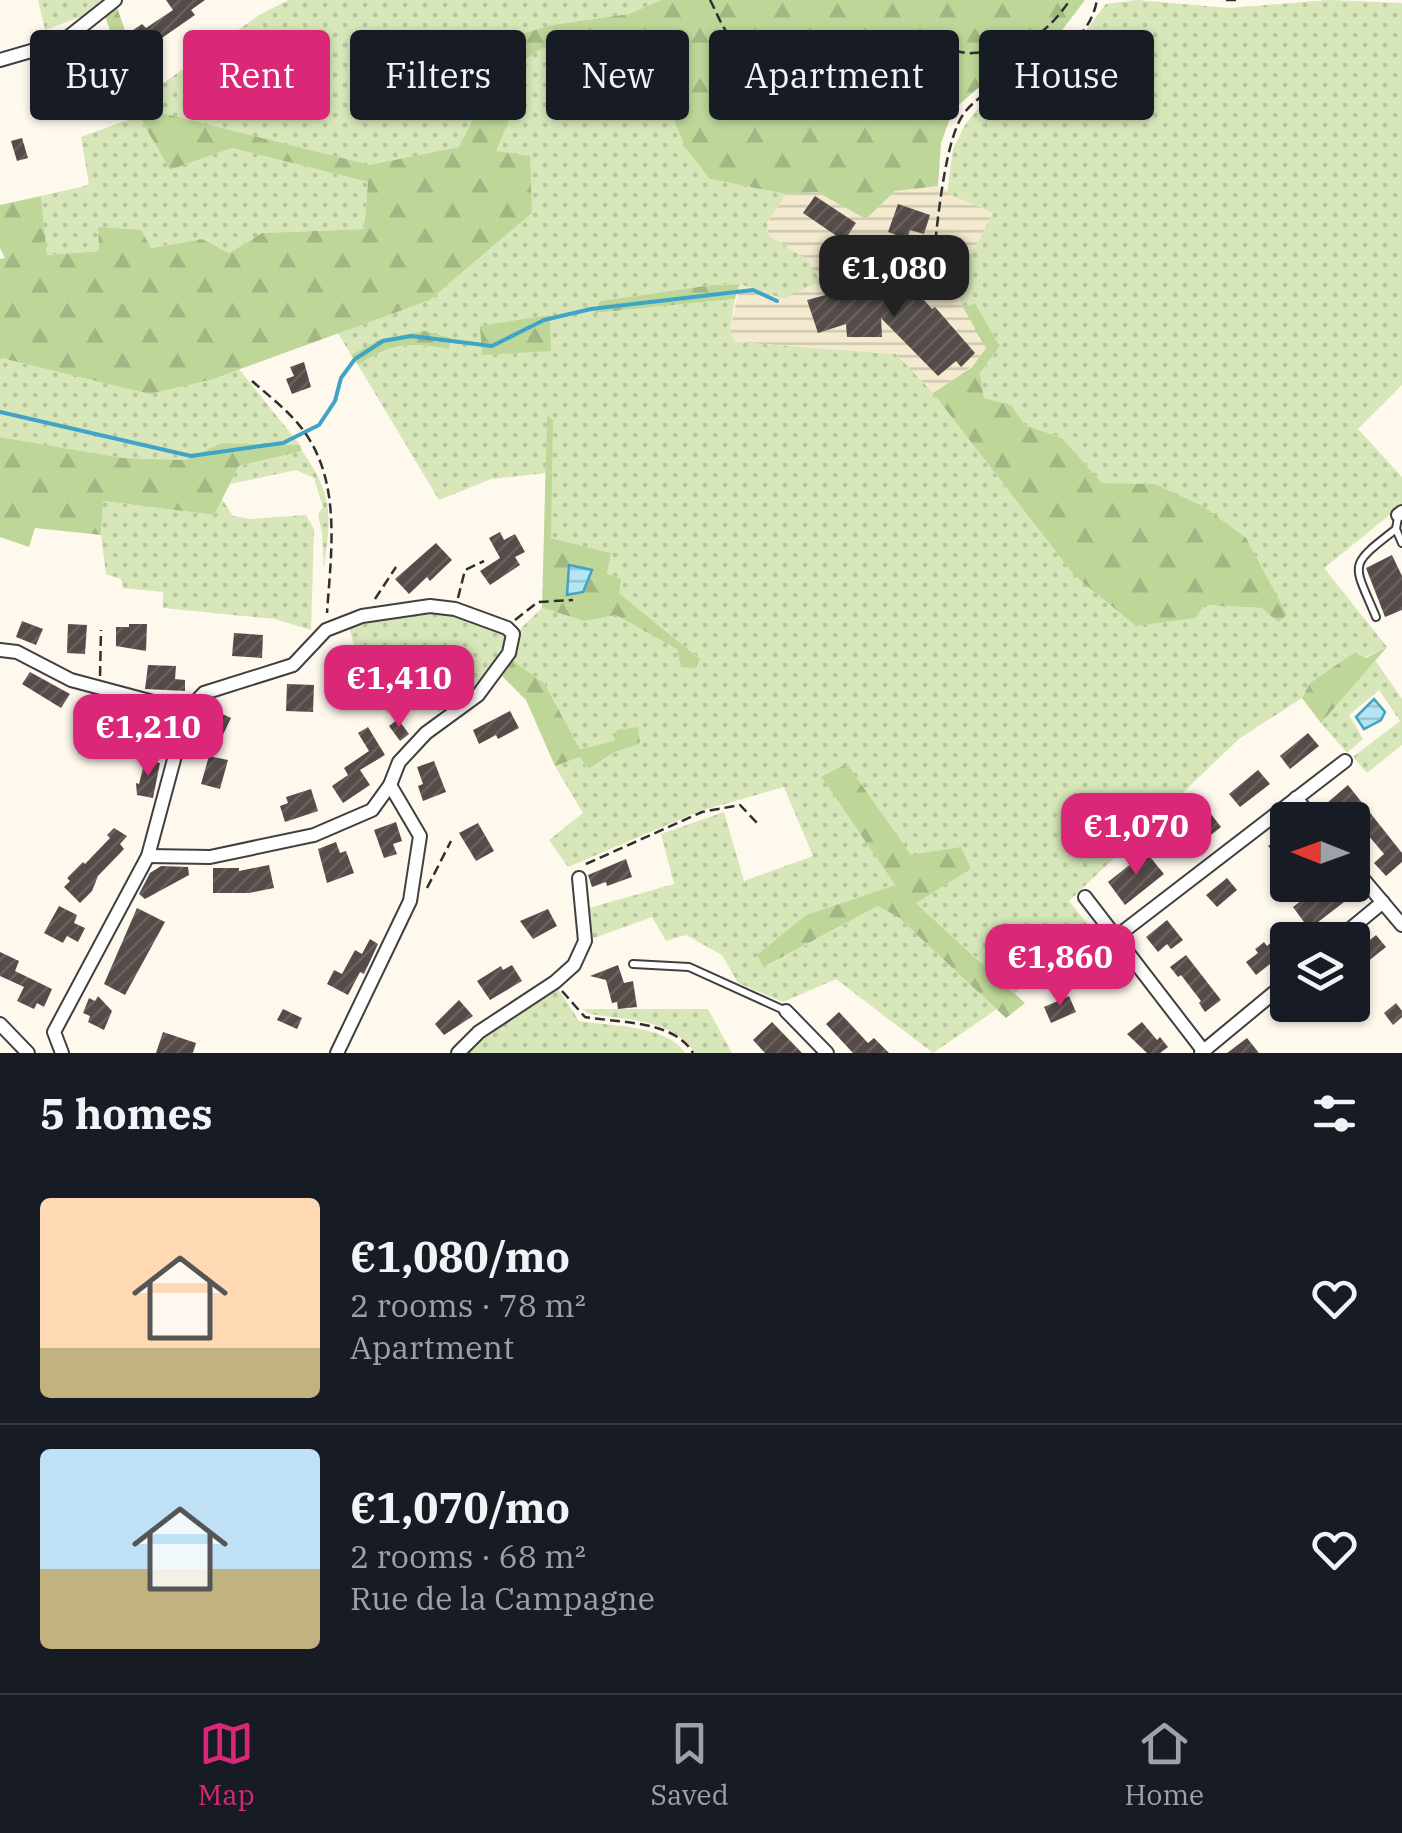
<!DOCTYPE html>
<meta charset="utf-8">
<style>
:root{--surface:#171b24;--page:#20242c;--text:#f1f3f6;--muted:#9ea1a6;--line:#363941;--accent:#db2777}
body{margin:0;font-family:"IBM Plex Serif",serif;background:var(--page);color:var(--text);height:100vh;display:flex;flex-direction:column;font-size:38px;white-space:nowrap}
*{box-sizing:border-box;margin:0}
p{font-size:32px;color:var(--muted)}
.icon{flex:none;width:55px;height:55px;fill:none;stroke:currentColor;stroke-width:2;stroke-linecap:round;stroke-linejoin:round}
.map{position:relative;height:1053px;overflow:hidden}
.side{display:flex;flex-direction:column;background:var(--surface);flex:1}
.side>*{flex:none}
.top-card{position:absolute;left:30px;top:30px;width:1342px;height:90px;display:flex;gap:20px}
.needle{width:65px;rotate:271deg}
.controls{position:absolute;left:1270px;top:802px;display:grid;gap:20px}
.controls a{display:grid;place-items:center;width:100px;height:100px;border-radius:10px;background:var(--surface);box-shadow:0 2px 8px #0004;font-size:50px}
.price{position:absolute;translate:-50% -85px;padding:0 22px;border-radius:20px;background:var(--accent);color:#fff;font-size:32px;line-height:65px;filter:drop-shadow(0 2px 5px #0008)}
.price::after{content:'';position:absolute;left:50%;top:60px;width:30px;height:22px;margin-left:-15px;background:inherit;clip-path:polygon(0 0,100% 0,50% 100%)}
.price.on{background:#222;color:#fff}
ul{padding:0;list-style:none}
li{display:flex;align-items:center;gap:30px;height:250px;padding:0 40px}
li+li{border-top:2px solid var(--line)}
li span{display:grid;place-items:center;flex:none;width:280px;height:200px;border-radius:10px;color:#555}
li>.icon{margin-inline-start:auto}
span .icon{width:120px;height:120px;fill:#fffc;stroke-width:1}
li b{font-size:42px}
h2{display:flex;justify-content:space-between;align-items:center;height:120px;padding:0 40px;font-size:42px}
.pill{padding:0 35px;border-radius:10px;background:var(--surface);box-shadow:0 2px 8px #0004;font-size:35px;line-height:90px}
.pill.on{background:var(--accent);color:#fff}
.tabs{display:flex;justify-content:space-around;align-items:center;height:140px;border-top:2px solid var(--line);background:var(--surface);font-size:28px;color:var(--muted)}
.tabs a{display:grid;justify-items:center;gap:5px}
.tabs .on{color:var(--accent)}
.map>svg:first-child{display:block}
.farmland{fill:url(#farmland-rules)}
.grass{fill:url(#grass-dots)}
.forest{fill:url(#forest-firs);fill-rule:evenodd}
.water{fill:url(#water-rules);stroke:#3fa4c6;stroke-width:2.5}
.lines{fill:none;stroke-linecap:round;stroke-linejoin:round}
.stream{stroke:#3fa4c6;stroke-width:4}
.building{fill:url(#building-hatch)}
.lane-casing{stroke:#404040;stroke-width:10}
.street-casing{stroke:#404040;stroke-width:16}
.path{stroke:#2f2f2f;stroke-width:2.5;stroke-dasharray:10 5;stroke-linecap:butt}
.lane{stroke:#fff;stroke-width:6}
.street{stroke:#fff;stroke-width:12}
</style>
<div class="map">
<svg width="1402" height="1053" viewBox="0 0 1402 1053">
<defs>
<pattern id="farmland-rules" width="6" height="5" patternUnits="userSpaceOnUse" patternTransform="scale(2.5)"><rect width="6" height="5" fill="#f3eacf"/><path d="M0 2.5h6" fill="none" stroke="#cfc8b1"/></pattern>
<pattern id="grass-dots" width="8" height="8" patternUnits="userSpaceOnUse" patternTransform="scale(2.5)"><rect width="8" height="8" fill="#d7e7b9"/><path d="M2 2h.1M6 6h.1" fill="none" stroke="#b7c59e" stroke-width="1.8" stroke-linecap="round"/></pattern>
<pattern id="forest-firs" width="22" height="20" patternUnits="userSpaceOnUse" patternTransform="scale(2.5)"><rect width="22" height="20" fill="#bed799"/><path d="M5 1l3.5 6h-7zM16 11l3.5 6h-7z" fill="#a2b783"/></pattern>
<pattern id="water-rules" width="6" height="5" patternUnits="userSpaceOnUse" patternTransform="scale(2.5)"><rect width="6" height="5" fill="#b4e5f3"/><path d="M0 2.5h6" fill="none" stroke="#9ac3cf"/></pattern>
<pattern id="building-hatch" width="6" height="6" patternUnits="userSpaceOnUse" patternTransform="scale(2.5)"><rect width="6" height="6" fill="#554c4a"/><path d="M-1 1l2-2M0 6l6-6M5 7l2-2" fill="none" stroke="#686160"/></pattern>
</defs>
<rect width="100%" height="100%" fill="#fef8ed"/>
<polygon class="farmland" points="938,186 993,213 976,246 950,278 986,348 972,366 933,393 896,354 735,342 730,330 740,284 784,299 808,260 768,235 767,223 786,194 817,192 866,219 895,191"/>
<g class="grass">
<polygon points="38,0 101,0 86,15 45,30"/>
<path d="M 289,0 L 661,0 L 629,14 L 551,25 L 466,50 L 512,68 L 546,45 L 647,57 L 686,149 L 710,179 L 786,194 L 767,223 L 768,235 L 808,260 L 820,281 L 784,299 L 740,284 L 712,285 L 601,301 L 596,313 L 735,299 L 730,330 L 735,342 L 896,354 L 933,393 L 1074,575 L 1204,605 L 1262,608 L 1155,484 L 1102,483 L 1062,438 L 1025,425 L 1010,405 L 984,398 L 980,373 L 1000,346 L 975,303 L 963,307 L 949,278 L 976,246 L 993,213 L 947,193 L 953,149 L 965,125 L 981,105 L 1067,55 L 1106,4 L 1137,0 L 1229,8 L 1328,0 L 1402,3 L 1402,385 L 1358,429 L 1402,477 L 1402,505 L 1324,568 L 1387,647 L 1310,683 L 1302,698 L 1240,738 L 1069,901 L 1098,937 L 1015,993 L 915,902 L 971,869 L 911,855 L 847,765 L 821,775 L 895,885 L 806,915 L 765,967 L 878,906 L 898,917 L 997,1009 L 933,1053 L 836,979 L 783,1002 L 738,983 L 722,955 L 686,935 L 666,941 L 652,917 L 591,939 L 589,908 L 674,884 L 661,834 L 724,812 L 744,881 L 813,856 L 784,787 L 700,811 L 568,867 L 549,840 L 583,813 L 555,766 L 580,757 L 588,769 L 615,752 L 640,744 L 615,741 L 580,749 L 544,683 L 511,659 L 521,628 L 542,608 L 585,621 L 616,615 L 700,659 L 619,593 L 607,574 L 611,553 L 551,538 L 547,416 L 546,473 L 491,479 L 439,500 L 358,365 C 391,342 411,342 449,349 L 451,339 C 411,328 387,336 351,355 L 338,333 L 430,300 L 532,213 L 459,147 L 370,166 L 154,111 L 148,94 L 259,15 Z"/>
<polygon points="139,116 170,170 232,148 368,182 364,229 262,233 229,253 202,239 150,248 98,228 99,251 47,255 41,196 89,185 81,137"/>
<polygon points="0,358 150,393 239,369 300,445 221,443 187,460 123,458 0,437"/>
<path d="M 302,451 C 334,497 331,514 324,568 L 322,533 L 318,514 L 323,507 L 314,478 L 296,470 L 230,484 L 239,466 Z"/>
<polygon points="222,499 233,516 251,519 306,515 314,529 311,630 275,619 163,608 163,592 123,588 121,579 106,574 101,535 102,501 214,515"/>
<polygon points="429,611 461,612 508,636 489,673 439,712 423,694 387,713 372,693 344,701 337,683 357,658 349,627"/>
<polygon points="1375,660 1402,699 1402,745 1367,773 1353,757 1400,721 1379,690 1349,715 1363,739 1347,753 1321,723"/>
<path d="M 557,987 L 579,1021 C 609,1026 668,1025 685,1053 L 461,1053 Z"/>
<path d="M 582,1009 L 708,1009 L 732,1053 L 695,1053 C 673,1019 627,1020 590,1014 Z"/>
</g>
<g class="forest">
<path d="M 661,0 L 1085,0 L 1044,54 L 978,88 L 953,110 L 941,143 L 938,186 L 895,191 L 866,219 L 817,192 L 786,194 L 710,179 L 686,149 L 647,57 L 547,45 L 512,68 L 481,75 L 466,50 L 551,25 L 629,14 ZM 724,32 L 825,84 C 791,79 740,65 724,32 Z"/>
<polygon points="116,5 154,111 370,165 459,147 488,89 517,99 496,151 530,156 532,213 430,300 213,379 150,394 1,358 0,361 0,259 5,258 0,248 0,205 41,196 47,255 99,251 98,227 141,230 151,248 202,239 229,253 262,233 364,229 368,182 232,148 170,170 139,116 104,13"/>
<polygon points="740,284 735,299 595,313 600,301 712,285"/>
<polygon points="975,303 1000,346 980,373 984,398 1011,405 1025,425 1062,438 1102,483 1155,484 1204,507 1246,538 1287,615 1278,622 1262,608 1205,605 1195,618 1136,626 1074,575 933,393 972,367 986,348 963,307"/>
<polygon points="550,315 551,351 482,355 480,326"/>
<path d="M 424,331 L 451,338 L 449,349 C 411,342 391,342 358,365 L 351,355 L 381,339 Z"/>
<polygon points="547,415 553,420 551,538 611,553 607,574 621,579 619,593 700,659 696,668 681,667 677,649 616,615 585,621 542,608"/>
<polygon points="0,437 123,458 186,460 221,443 300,445 302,451 239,466 214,515 103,501 101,535 35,528 29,547 0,537"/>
<polygon points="1387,647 1321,723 1302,698 1310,683 1354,653 1366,658"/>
<polygon points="511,659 544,683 580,749 614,741 617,730 638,727 640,744 615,752 588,769 580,757 555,766 526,700 502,676"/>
<polygon points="847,764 911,855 961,847 971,869 916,903 1025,1003 1006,1018 898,917 878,906 764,967 757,955 806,915 895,885 821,776"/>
</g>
<g class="water">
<polygon points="569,565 592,570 583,592 567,595"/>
<polygon points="1374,699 1385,712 1381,720 1364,729 1356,717"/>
</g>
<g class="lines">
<polyline class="stream" points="0,412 191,456 283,443 319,425 335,401 341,378 355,359 383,341 411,336 492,346 544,320 591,309 753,290 777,301"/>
</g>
<g class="building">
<polygon points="166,0 205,0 191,10 195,15 146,49 133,30 142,24 146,28 173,10"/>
<polygon points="115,53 119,65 96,72 102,93 89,97 80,64"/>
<polygon points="45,62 49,80 42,117 32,115 37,87 32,65"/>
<polygon points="22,138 28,158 17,161 11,141"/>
<polygon points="815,196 856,223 844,241 803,213"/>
<polygon points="898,204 930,215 924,234 910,230 907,239 888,232"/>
<polygon points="903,270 924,285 916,291 932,309 935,307 975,353 961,367 956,361 938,376 881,318 882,337 847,337 846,324 818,333 807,300 874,282 879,297"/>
<polygon points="304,362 311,387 292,394 286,379 294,376 290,367"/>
<polygon points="500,532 504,540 515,534 525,552 515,557 520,565 490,585 480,571 500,558 489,538"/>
<polygon points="436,543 452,560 430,581 427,577 409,594 395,579"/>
<polygon points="1392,555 1402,576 1402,610 1385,617 1366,568"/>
<polygon points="22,621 43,629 36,645 16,637"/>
<polygon points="68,624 87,625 85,654 67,653"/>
<polygon points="129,624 147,624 146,651 116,646 116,627 129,627"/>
<polygon points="234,633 263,635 262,658 232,656"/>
<polygon points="148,665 176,666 175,679 185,680 185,691 145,689"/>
<polygon points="30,672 70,694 61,708 22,684"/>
<polygon points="287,684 314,685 313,712 286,711"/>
<polygon points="89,709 129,719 130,716 138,717 138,715 158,719 154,735 109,724 108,730 91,727 92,724 87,723"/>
<polygon points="510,711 519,728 498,739 496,735 479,744 473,730"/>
<polygon points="218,712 231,718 220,741 208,735"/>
<polygon points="398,719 409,734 400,741 389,726"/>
<polygon points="368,727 385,755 360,770 370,785 343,803 332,786 348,775 344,768 369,751 358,733"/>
<polygon points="1308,733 1319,746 1290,769 1280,756"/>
<polygon points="209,756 228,760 220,789 201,784"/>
<polygon points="145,760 160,763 153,798 137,795 136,783 139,784"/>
<polygon points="434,761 446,792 423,801 418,786 423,784 417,767"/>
<polygon points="1258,770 1270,784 1240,807 1229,794"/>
<polygon points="1348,785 1402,853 1402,862 1386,876 1374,863 1384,854 1368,835 1360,841 1352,832 1352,805 1340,816 1328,802"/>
<polygon points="311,789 318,811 285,822 280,806 288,803 286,797"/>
<polygon points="1204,805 1221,827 1183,857 1166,835"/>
<polygon points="396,822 402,841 393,844 397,854 384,858 374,830"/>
<polygon points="478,823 494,851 476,861 459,833"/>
<polygon points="114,828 127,836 120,844 124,849 98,876 92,891 80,903 64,887 70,881 67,878 83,862 85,864 110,838 107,835"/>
<polygon points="1288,830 1288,851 1279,858 1268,846"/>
<polygon points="336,842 340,853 346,851 354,873 327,883 318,849"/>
<polygon points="1146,852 1164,874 1125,905 1108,882"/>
<polygon points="626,859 632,877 607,886 606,882 592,887 588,875"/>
<polygon points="269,865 274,888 249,893 213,893 213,868 239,868 239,871"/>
<polygon points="161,866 188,867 189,875 145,899 139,894 150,873"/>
<polygon points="1227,878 1237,890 1217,907 1206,895"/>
<polygon points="1322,885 1337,885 1348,899 1309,929 1293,907"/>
<polygon points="59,906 77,915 74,923 85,928 78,942 67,936 63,943 44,933"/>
<polygon points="137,908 165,922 125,995 104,984"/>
<polygon points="548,909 557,926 533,939 520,921"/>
<polygon points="1167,920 1183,940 1171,949 1167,944 1158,952 1146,937"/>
<polygon points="1280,935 1288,950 1256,975 1246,962 1258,953 1255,949 1259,946 1264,942 1267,946"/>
<polygon points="1376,935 1386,947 1352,974 1352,954"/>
<polygon points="370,939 378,944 364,974 360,972 348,995 327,984 334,970 342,974 355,950 362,954"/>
<polygon points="0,952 19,961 15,971 52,989 44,1007 37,1003 34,1009 17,1001 24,987 0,976"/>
<polygon points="1186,955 1221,1000 1205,1012 1199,1003 1201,1001 1181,975 1178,977 1170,967"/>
<polygon points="512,965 522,981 490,1000 477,981 501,966 503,970"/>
<polygon points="618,965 624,983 633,981 637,1007 618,1009 617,1002 612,1003 606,980 590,976"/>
<polygon points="98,996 112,1011 104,1030 88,1022 90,1016 83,1013 89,998 95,1001"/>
<polygon points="1069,996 1076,1012 1051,1023 1044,1007"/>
<polygon points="459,1000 473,1016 444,1035 435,1024"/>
<polygon points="1396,1003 1402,1011 1402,1017 1393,1025 1384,1013"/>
<polygon points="1288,1005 1312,1005 1291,1022 1282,1010"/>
<polygon points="283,1009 302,1018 297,1029 277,1020"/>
<polygon points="839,1012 868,1043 874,1038 889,1053 853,1053 826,1024"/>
<polygon points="772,1022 802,1053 765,1053 753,1040"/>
<polygon points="1142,1022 1157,1040 1160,1037 1168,1047 1160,1053 1147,1053 1127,1034"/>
<polygon points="163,1032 196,1043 193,1053 156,1053"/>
<polygon points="1247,1038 1259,1053 1227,1053"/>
</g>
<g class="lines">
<g class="lane-casing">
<g id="lane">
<polyline points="1396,529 1402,543"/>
<path d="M 1376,617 C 1353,562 1347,567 1396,529 L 1398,517"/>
<polyline points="633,964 689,967 786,1011"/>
</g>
</g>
<g class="street-casing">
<g id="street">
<polyline points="0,60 62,42 115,0"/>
<polyline points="1398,515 1402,512"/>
<polyline points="0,650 17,652 71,680 187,711 204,693 293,665 326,630 362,616 430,606 455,609 507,628 513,634 509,653 478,695 426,733 399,762 390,785 372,810 314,835 210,857 148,856"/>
<polyline points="1296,798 1314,820"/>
<polyline points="1352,866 1402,925"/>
<polyline points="1085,897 1205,1053"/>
<polyline points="1116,937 1345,761"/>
<polyline points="1337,940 1383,902"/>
<polyline points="786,1011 827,1053"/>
<polyline points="0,1024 28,1053"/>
<polyline points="62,1053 54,1032 148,856 187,711"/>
<polyline points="337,1053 410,901 420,836 390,785"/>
<polyline points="458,1053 479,1032 555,982 574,965 585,941 579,878"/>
<polyline points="1201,1053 1288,981"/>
</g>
</g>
<g class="path">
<path d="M 710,0 C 716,11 721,25 728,34 C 751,63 803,85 839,83 C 872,81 907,53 943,50 C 953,49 963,54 973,53 C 1020,50 1044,38 1070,0"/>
<polyline points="1226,0 1241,0"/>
<path d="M 930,286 C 936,246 942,140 965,112 C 999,69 1085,65 1097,0"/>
<path d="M 252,381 C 269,396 290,412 303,430 C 342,482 331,553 327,613"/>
<polyline points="458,598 465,570 484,561"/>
<polyline points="375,599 396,567"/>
<polyline points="515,620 538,602 573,600"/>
<polyline points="100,676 101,630"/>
<polyline points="586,864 702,812 740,805 759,825"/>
<polyline points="427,888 451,841"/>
<path d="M 562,991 L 585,1017 C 619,1023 674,1020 693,1053"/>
</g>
<use href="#lane" class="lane"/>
<use href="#street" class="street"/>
</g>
</svg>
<div class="controls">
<a><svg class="needle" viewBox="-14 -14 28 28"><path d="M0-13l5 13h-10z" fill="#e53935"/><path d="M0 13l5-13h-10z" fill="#9ea1a6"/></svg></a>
<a><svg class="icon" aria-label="layers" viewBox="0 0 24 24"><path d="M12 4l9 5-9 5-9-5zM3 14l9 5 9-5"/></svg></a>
</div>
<b class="price on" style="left:894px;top:320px">€1,080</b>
<b class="price" style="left:399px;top:730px">€1,410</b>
<b class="price" style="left:148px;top:779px">€1,210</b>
<b class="price" style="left:1136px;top:878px">€1,070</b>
<b class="price" style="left:1060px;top:1009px">€1,860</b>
<div class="top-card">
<a class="pill">Buy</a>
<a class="pill on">Rent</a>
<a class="pill">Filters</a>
<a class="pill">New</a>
<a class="pill">Apartment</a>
<a class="pill">House</a>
</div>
</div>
<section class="side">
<h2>5 homes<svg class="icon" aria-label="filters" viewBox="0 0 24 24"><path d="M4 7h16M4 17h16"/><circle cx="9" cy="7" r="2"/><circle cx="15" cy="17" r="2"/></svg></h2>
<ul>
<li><span style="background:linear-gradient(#ffd9b3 75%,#c2b280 0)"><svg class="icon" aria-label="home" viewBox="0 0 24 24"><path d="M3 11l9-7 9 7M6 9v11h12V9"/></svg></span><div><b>€1,080/mo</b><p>2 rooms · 78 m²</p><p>Apartment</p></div><svg class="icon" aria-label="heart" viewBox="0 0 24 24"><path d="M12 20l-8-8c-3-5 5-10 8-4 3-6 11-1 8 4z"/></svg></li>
<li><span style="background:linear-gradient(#bfe0f5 60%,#c2b280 0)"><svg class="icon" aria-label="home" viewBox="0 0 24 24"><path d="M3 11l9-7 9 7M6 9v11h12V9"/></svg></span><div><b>€1,070/mo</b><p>2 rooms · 68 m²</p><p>Rue de la Campagne</p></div><svg class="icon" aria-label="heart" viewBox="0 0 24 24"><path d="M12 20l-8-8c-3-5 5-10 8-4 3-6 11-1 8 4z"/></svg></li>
</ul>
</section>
<nav class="tabs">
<a class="on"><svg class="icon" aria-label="map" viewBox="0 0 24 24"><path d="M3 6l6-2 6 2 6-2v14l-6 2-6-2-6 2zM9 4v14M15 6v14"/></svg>Map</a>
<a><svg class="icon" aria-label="saved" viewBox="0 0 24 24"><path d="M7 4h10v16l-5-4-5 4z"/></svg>Saved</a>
<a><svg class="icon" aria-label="home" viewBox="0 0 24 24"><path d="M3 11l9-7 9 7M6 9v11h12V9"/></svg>Home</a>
</nav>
